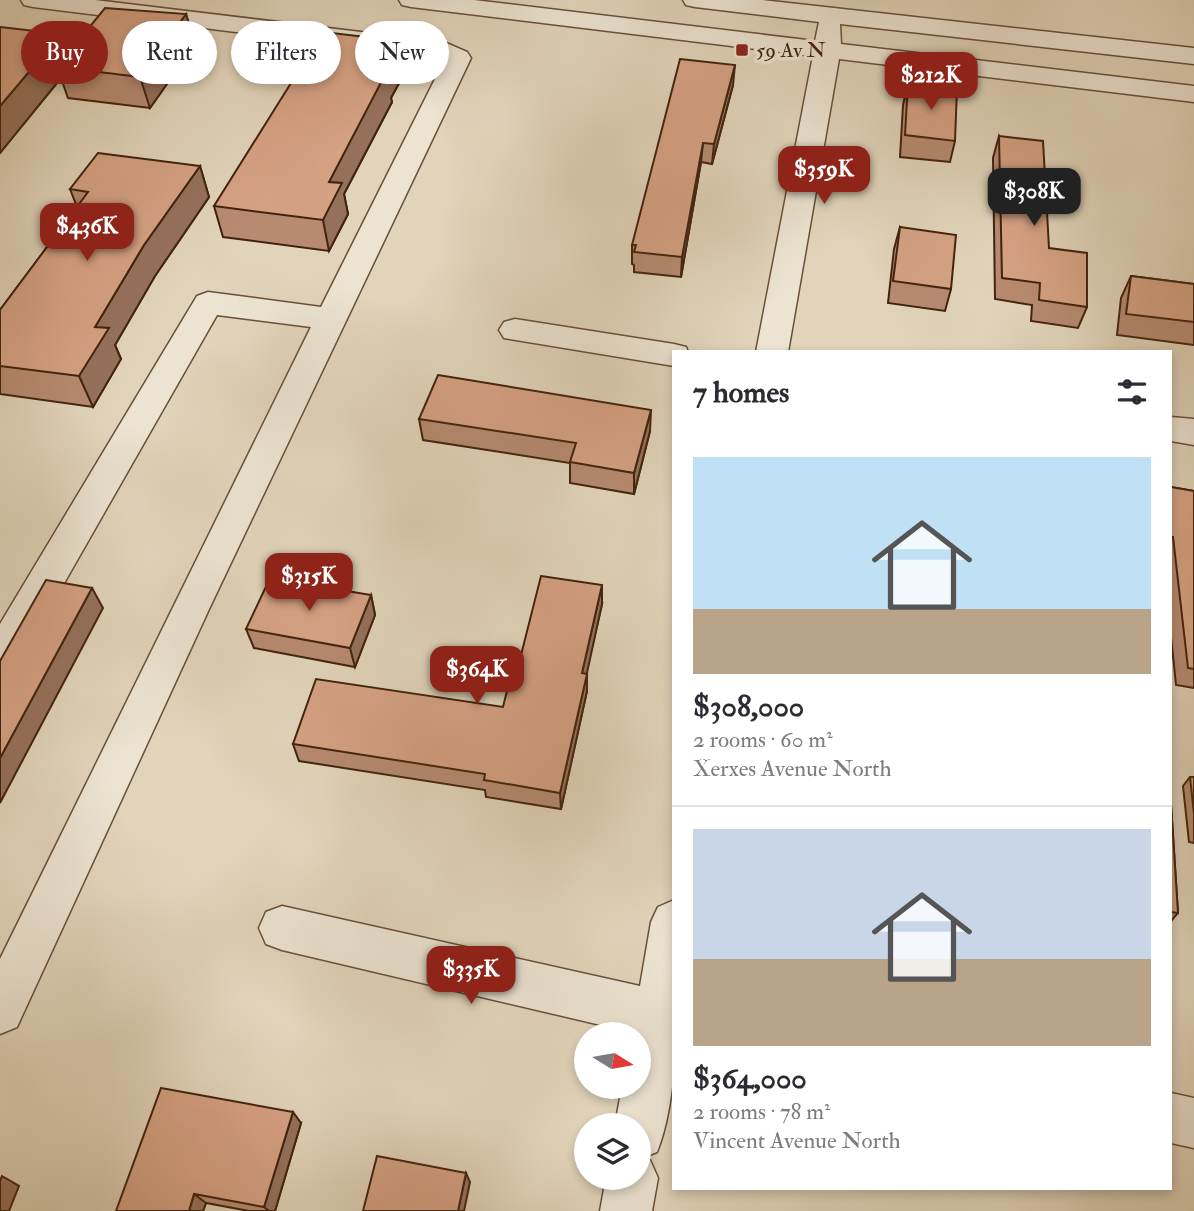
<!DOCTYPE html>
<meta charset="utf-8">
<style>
:root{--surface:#fff;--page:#f2f2f3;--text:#2b2b33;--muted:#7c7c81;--line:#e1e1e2;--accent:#8f2418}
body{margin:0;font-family:"IM FELL Double Pica",serif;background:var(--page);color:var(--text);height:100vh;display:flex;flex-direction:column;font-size:26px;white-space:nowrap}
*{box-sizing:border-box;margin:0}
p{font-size:23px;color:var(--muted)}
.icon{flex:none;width:38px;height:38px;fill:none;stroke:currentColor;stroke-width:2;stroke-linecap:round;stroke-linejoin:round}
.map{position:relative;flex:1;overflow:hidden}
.panel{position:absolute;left:672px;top:350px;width:500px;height:840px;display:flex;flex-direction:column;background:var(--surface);border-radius:0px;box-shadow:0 4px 10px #0003}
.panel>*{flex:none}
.guide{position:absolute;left:21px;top:21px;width:546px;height:63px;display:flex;gap:14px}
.needle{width:46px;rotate:101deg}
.fabs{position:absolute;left:574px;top:1022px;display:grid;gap:14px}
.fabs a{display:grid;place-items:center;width:77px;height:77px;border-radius:50%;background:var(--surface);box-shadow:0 4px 10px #0003;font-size:35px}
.price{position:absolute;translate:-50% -60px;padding:0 16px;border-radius:14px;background:var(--accent);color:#fff;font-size:23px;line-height:46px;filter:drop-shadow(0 2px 4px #0008)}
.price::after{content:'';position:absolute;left:50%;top:42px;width:21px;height:16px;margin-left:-10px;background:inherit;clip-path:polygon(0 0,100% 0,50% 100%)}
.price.current{background:#222;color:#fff}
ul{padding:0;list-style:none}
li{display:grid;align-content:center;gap:14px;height:371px;padding:0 21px}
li+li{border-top:2px solid var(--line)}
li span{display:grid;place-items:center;height:217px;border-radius:0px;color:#555}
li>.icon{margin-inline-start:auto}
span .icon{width:126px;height:126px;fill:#fffc;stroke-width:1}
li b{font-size:30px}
h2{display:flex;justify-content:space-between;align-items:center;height:84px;padding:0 21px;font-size:30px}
.pill{padding:0 24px;border-radius:32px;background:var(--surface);box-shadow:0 4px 10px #0003;font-size:24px;line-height:63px}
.pill.current{background:var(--accent);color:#fff}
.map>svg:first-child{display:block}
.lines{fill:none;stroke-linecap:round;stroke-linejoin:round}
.minor-casing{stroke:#694f38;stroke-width:3}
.minor{fill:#ece3d2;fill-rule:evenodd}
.wall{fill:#b78a71;stroke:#41230d;stroke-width:2}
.shaded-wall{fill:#95715c;stroke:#41230d;stroke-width:2}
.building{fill:#d5a183;stroke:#41230d;stroke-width:2}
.poi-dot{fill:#8f2418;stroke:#ece3d2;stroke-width:2.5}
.labels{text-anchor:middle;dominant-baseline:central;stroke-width:7;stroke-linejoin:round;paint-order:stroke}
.far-poi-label{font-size:21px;fill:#41230d;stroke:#ece3d2;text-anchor:start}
</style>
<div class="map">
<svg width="1194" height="1211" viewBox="0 0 1194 1211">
<rect width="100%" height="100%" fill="#e1d4ba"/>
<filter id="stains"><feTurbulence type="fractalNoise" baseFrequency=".00286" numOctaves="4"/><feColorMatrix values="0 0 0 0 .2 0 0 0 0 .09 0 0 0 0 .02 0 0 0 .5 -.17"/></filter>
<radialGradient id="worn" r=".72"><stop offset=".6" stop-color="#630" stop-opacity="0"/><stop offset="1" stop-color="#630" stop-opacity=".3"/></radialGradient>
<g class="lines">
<g class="minor-casing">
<g id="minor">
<polygon points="21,0 95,0 444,42 467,52 471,58 210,607 17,1027 0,1034 0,959 311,327 217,315 14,671 0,676 0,624 197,296 208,292 321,307 444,61 437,57 33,7 24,5"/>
<polygon points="399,0 474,0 815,41 819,22 695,7 686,5 683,0 762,0 1194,48 1194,64 840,24 841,44 1194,86 1194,102 839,59 788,352 756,352 813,56 411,7 402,5"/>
<polygon points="515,319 674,344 686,347 688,352 674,352 674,366 504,338 499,330 504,322"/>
<polygon points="1171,417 1194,419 1194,445 1171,441"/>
<path d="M 674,900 C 674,973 684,1086 657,1152 L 644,1157 L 650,1160 L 658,1178 L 652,1211 L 600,1211 L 606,1178 L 639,1178 L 639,1125 L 615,1125 L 622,1087 L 639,1087 L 639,1034 L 282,950 L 266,944 L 259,928 L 266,912 L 282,906 L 640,986 L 651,922 L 658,907 Z"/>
<polygon points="1171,1093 1194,1098 1194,1148 1171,1143"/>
</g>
</g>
<use href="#minor" class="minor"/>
</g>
<g class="wall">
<polygon points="186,14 195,44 150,108 68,98 61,78 0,153 0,27 68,53"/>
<polygon points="401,41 405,72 391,98 392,102 344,194 348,214 329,251 223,237 214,206"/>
<polygon points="908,83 955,141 950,162 900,157 903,105"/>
<polygon points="733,85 712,164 701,162 681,277 634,272 634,265 632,264 632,245"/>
<polygon points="999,136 1049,248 1087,307 1078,328 1031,321 1032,305 995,299 993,158"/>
<polygon points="200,166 209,197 155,276 115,345 121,359 93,407 0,394 0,310 77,207 70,189"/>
<polygon points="900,227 951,289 945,311 888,303 894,249"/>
<polygon points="1131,276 1194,284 1194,345 1117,335 1121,298"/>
<polygon points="419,419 650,431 634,494 570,483 570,463 423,440"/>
<polygon points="1171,487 1194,491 1194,688 1176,685 1171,637"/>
<polygon points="371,595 375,615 355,667 254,648 246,629"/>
<polygon points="602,604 586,674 587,691 561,809 486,797 485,790 299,761 293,744 503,707 519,663"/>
<polygon points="1190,777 1194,777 1194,843 1189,842 1183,786"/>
<polygon points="1171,804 1178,913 1171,921"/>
<polygon points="301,1123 275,1211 249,1211 206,1203 203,1211 116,1211"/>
</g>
<g class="shaded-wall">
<polygon points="186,14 195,44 150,108 140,77"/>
<polygon points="61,34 72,64 57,67 61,78 0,153 0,106"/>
<polygon points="401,41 405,72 391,98 392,102 344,194 348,214 329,251 323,220 329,182 385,71"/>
<polygon points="735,65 733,85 712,164 714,144"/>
<polygon points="703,143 701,162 681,277 682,257"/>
<polygon points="200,166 209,197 155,276 115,345 121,359 93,407 79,376 95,327 144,245"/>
<polygon points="651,410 650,431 634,494 634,473"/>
<polygon points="602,585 602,604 583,691 582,673"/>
<polygon points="92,588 103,608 0,803 0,758"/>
<polygon points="371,595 375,615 355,667 350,648"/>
<polygon points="587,674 587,691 561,809 560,793"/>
<polygon points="293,1112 301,1123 275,1211 269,1211 264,1207"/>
<polygon points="466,1173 470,1182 464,1211 458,1211"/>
<polygon points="2,1176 19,1186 9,1211 0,1211 0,1181"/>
<polygon points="194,1194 206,1203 203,1211 189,1211"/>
</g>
<g class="building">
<polygon points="105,8 186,14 140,77 57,67"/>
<polygon points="0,27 61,34 0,106"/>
<polygon points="323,32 401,41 385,71 387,71 329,182 342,183 323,220 214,206"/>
<polygon points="680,59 735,65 714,144 703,143 682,257 634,252 636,245 632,245"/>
<polygon points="908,83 957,88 955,141 905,135"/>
<polygon points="999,136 1043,141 1049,248 1087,253 1087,307 1039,300 1040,283 1002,278"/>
<polygon points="98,153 200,166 144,245 95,327 109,328 79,376 0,366 0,310 88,192 70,189"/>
<polygon points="900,227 956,235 951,289 893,281"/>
<polygon points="1131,276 1194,284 1194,322 1126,314"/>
<polygon points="438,375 651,410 634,473 570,462 576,443 419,419"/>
<polygon points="1171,487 1194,491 1194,669 1188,668 1173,537 1171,537"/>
<polygon points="541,576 602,585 582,673 587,674 560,793 484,780 485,774 293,744 316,679 503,707 514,663 519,663"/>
<polygon points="270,578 371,595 350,648 246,629"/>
<polygon points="46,580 92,588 0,758 0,661"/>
<polygon points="1190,777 1194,777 1194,814"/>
<polygon points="1171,804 1178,913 1171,912"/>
<polygon points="161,1088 293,1112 264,1207 194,1194 189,1211 116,1211"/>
<polygon points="377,1156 466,1173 458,1211 363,1211"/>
</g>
<rect class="poi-dot" x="735" y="43" width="14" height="14" rx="3.5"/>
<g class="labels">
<g class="far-poi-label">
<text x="756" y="50">59 Av N</text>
</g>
</g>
<rect width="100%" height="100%" filter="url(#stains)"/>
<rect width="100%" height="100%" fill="url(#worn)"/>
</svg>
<div class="fabs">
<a><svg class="needle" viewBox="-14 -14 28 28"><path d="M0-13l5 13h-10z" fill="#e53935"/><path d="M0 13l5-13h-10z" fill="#7c7c81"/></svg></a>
<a><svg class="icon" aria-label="layers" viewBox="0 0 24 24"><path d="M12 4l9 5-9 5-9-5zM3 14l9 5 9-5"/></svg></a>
</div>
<b class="price" style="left:931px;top:112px">$212K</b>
<b class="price" style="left:824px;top:206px">$359K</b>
<b class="price current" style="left:1034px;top:228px">$308K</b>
<b class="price" style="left:87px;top:263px">$436K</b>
<b class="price" style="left:309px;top:613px">$315K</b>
<b class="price" style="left:477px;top:706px">$364K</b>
<b class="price" style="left:471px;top:1006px">$335K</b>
<div class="guide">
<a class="pill current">Buy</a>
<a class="pill">Rent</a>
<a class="pill">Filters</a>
<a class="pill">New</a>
</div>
<section class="panel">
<h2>7 homes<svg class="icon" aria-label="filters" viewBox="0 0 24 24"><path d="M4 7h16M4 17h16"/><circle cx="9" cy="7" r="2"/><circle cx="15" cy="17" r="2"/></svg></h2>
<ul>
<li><span style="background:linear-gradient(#bfe0f5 70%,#b9a48a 0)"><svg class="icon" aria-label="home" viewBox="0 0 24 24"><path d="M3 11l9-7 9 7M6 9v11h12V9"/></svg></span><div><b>$308,000</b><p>2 rooms · 60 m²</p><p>Xerxes Avenue North</p></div></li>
<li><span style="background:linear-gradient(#c9d6e8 60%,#b9a48a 0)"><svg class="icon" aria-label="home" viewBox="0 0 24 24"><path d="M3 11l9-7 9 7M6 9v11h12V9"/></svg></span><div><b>$364,000</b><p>2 rooms · 78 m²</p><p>Vincent Avenue North</p></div></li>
</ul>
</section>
</div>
